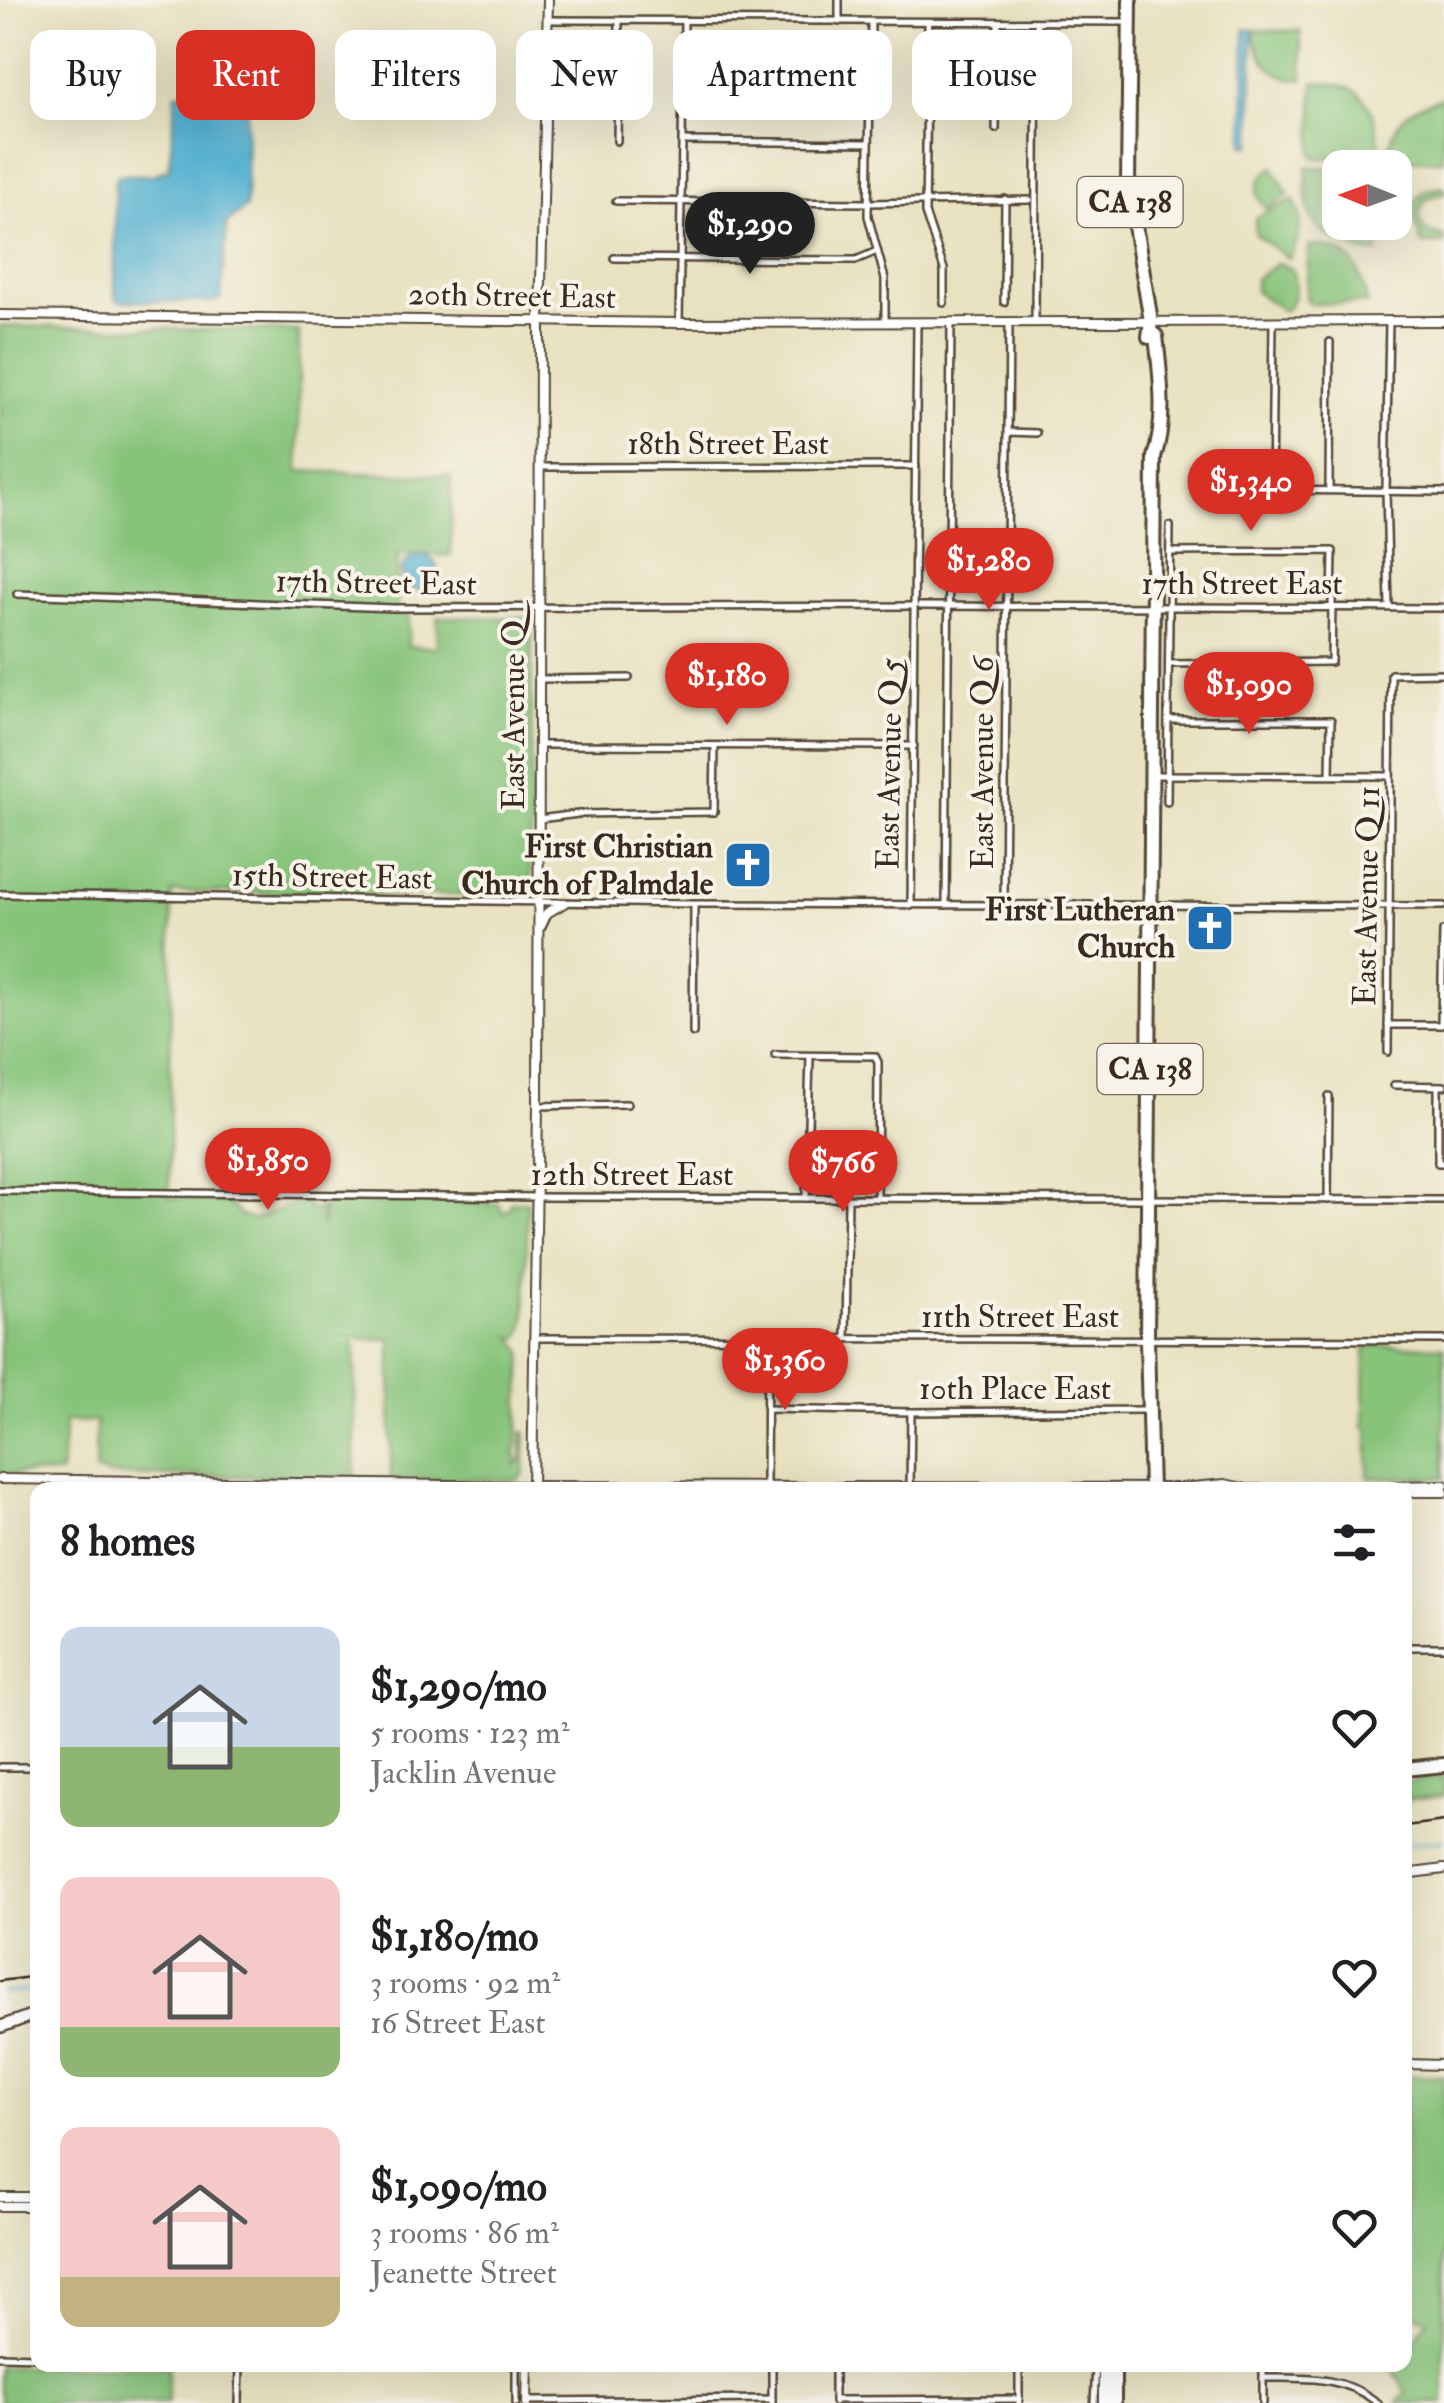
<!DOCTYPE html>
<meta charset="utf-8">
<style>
:root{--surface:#fff;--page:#f2f2f2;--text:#202124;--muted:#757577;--accent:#d93025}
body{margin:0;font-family:"IM FELL Double Pica",serif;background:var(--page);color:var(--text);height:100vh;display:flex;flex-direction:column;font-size:38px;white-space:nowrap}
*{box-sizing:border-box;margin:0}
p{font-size:32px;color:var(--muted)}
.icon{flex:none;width:55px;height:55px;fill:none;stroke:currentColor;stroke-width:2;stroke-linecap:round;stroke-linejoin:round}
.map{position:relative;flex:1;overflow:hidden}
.side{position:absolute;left:30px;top:1482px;width:1382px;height:890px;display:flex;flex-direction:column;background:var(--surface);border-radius:20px;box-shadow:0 10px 40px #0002}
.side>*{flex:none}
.guide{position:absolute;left:30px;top:30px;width:1385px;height:90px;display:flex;gap:20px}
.needle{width:65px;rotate:271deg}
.controls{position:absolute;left:1322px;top:150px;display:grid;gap:20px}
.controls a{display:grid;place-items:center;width:90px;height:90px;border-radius:20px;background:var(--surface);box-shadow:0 10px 40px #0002;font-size:50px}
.price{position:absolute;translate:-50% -85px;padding:0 22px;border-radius:35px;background:var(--accent);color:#fff;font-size:32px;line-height:65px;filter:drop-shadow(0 2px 5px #0008)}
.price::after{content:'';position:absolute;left:50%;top:60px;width:30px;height:22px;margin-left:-15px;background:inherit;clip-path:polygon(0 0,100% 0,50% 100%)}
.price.selected{background:#222;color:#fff}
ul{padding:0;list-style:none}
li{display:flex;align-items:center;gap:30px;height:250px;padding:0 30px}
li span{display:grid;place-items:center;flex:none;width:280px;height:200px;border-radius:20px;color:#555}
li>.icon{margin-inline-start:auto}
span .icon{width:120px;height:120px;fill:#fffc;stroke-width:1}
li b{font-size:42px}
h2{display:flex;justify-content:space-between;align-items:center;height:120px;padding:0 30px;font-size:42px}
.chip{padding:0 35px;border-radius:20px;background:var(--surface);box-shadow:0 10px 40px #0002;font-size:35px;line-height:90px}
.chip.selected{background:var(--accent);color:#fff}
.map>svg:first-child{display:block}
.green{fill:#87c47a;stroke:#61774c;stroke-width:2.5}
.water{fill:#52b0d0;stroke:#466d77;stroke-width:2.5}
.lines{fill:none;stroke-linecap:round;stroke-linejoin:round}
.stream{stroke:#52b0d0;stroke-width:2.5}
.street-casing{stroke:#554636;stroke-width:10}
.secondary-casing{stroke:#554636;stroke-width:12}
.primary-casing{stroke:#554636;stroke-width:15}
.highway-casing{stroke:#554636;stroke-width:18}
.street{stroke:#fff;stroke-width:5}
.secondary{stroke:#fff;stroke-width:8}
.primary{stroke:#fff;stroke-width:10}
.highway{stroke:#fff;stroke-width:12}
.rail{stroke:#3b2a1e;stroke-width:2.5}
.labels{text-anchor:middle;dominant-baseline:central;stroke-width:8;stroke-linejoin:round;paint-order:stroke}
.shield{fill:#f7f3e8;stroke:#73665b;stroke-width:2.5}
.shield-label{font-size:30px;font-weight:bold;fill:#3b2a1e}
.street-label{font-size:32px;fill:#3b2a1e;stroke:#f7f3e8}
.poi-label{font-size:32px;font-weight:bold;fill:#3b2a1e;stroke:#f7f3e8;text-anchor:end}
</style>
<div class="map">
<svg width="1444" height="2403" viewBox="0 0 1444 2403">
<rect width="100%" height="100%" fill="#f7f3e8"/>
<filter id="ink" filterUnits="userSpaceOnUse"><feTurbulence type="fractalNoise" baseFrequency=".01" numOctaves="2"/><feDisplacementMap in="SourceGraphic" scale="20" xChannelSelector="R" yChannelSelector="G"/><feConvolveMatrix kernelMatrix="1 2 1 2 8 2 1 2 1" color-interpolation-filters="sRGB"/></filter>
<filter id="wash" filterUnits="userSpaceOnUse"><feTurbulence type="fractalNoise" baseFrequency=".0048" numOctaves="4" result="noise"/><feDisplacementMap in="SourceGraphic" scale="40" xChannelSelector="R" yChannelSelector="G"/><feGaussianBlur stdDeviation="2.25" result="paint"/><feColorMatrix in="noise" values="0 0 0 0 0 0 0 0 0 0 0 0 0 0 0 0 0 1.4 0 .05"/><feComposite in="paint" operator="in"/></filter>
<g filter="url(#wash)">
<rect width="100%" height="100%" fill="#e8e2c1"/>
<g class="green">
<path d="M 1254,30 L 1300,31 L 1303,80 C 1272,78 1257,60 1254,30 Z"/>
<path d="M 1314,82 C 1370,82 1375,109 1381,158 L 1315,158 L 1312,153 Z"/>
<path d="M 1444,97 L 1443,160 L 1386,160 C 1396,118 1403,110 1444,97 Z"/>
<path d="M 1273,167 L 1288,194 L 1267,209 C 1251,194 1256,179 1273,167 Z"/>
<path d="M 1307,167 L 1340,168 L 1340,222 L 1381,223 L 1378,253 C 1363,253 1352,247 1339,241 C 1302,226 1307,202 1307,167 Z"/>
<path d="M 1444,187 L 1444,194 C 1428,195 1420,202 1419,218 L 1425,231 L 1444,237 L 1444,244 L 1421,244 C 1420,222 1399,212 1426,190 Z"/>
<path d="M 1293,199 C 1306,221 1300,238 1289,259 L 1256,235 L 1255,218 Z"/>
<path d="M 1309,245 C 1351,247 1360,265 1367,303 L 1311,304 L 1306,298 Z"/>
<path d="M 1278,263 L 1292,269 C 1296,285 1298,298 1284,311 L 1255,291 L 1255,279 Z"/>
<polygon points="0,326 299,331 299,471 451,476 451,555 398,555 397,615 409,616 408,646 437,647 438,617 532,618 531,896 172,892 169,1197 228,1202 241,1216 254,1220 303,1200 311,1210 321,1207 322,1227 324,1205 337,1197 499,1204 503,1213 510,1208 511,1202 528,1202 525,1325 519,1338 512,1337 523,1352 517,1447 514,1455 517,1455 516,1465 522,1460 522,1432 526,1432 526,1436 524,1473 518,1480 391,1479 391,1339 355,1339 355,1478 110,1475 95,1471 96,1422 65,1421 61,1473 0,1474"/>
<polygon points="1378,1345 1444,1347 1444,1478 1368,1478 1368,1429 1364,1427 1365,1347"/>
<polygon points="1444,1777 1444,1796 1405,1800 1405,1782"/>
<polygon points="1405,2076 1444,2076 1444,2403 1397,2403 1407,2394 1394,2372 1399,2365 1405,2365 1405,2355 1428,2320 1405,2310"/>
<rect x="0" y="2367" width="168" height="36"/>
</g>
<g class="water">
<polygon points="1245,29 1253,29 1252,145 1244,145"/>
<polygon points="218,92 245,99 247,106 246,207 227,223 221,298 211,302 120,301 115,298 115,181 118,175 153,175 169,169 176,93"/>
<circle cx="420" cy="573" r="18"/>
</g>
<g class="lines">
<g class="stream">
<polyline points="1405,1844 1444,1840"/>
<polyline points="0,1993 38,1989"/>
</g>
</g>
</g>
<g filter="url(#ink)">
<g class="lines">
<g class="street-casing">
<g id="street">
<polyline points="839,0 839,22"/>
<polyline points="548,20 1129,22"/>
<polyline points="871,23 868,216 885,279 885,323"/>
<polyline points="928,23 925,213 944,269 944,303"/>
<polyline points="683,80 870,83"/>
<polyline points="996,129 998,22"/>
<polyline points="617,141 619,21"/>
<polyline points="683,141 869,143"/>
<polyline points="616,201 868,203 1030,200"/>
<polyline points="614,258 835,260 856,260 877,251"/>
<polyline points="1004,302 1005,199"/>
<polyline points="1389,320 1386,491 1389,606"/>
<polyline points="1035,322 1037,22"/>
<polyline points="1273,322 1271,490 1444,492"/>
<polyline points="679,323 684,22"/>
<polyline points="1009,432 1037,433"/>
<polyline points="540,467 916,466"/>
<polyline points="1329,490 1330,342"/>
<polyline points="17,594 394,608 915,606"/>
<polyline points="920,606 1444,608"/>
<polyline points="1169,664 1331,662 1333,551 1170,552"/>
<polyline points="540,679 629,678"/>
<polyline points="1168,720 1331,720 1330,774"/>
<polyline points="540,745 914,746"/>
<polyline points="1153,775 1390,776"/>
<polyline points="1167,802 1170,526"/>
<polyline points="539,819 578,814 714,812 715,746"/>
<polyline points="0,894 694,904 1444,906"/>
<polyline points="1004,904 1009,323"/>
<polyline points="946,905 951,323"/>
<polyline points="911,906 917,323"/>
<polyline points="1388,1025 1441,1025"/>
<polyline points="1441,1025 1443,931"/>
<polyline points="693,1033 694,906"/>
<polyline points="1388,1052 1391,674 1444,673"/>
<polyline points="775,1055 875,1056 878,1062 877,1198"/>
<polyline points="1394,1085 1444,1086"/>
<polyline points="1438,1086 1438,1163 1444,1163"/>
<polyline points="538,1106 627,1104"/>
<polyline points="0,1191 536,1197 1444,1200"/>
<polyline points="806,1198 810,1056"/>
<polyline points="1328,1200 1329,1096"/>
<polyline points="535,1338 1444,1340"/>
<polyline points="846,1339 848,1198"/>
<polyline points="767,1409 911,1412 1143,1410"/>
<polyline points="766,1486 767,1339"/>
<polyline points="910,1488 911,1412"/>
<polyline points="1405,1647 1444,1647"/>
<polyline points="0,1767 38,1767"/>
<polyline points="1405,2341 1407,2342"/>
<polyline points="0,2356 38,2357"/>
<polyline points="772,2365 772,2403"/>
<path d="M 1263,2378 C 1306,2378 1342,2375 1378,2403"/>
<polyline points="834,2400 1019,2399"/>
<polyline points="527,2401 772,2399"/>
<polyline points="834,2402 834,2365"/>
<polyline points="239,2403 240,2365"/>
<polyline points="516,2403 516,2365"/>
<polyline points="1019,2403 1019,2365"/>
<polyline points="1094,2403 1096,2365"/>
<polyline points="1263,2403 1263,2365"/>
</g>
</g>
<g class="secondary-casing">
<g id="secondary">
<polyline points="0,315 679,323 1444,321"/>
<polyline points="541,926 547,913 564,903"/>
<polyline points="0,1479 522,1486 1182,1488 1225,1484 1247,1489 1379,1489"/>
<polyline points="1392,1486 1444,1485"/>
<polyline points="532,1490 538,1106 540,322 548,0"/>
<polyline points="1405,1492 1444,1492"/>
<polyline points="1405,1874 1444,1869"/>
<polyline points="1405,2064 1444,2065"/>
<polyline points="0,2197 38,2197"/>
<polyline points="0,2206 38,2206"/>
<polyline points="527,2403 528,2365"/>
</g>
</g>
<g class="primary-casing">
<polyline id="primary" points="0,2027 38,2013"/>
</g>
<g class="highway-casing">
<g id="highway">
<polyline points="1130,0 1128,184 1151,321 1149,337"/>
<path d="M 1151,1490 L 1147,1340 L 1154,457 C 1167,421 1160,373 1156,336 L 1152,333"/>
<polyline points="1405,1769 1444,1765"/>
<polyline points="1105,2403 1105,2365"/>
<polyline points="1114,2403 1114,2366"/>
</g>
</g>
<use href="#street" class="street"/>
<use href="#secondary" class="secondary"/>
<use href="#primary" class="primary"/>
<use href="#highway" class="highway"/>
<g class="rail">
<polyline points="1405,1826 1444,1821"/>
<polyline points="0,1981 38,1976"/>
</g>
</g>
</g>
<defs>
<g id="church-square" transform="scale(2.5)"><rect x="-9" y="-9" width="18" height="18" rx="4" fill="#1f6fb2" stroke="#f7f3e8"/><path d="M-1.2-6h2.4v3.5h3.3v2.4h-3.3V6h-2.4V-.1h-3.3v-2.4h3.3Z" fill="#fff"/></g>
</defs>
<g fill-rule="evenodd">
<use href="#church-square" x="748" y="865"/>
<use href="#church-square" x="1210" y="928"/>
</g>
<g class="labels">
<g class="shield">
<rect x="1077.5" y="177" width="105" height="50" rx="8"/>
<rect x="1097.5" y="1044" width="105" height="50" rx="8"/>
</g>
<g class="shield-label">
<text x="1130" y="202">CA 138</text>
<text x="1150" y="1069">CA 138</text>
</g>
<g class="street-label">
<text transform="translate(512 296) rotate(1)">20th Street East</text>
<text x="728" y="444">18th Street East</text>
<text transform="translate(376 583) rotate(1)">17th Street East</text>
<text x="1242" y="584">17th Street East</text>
<text transform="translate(514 715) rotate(-90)">East Avenue Q</text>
<text transform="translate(983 763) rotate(-90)">East Avenue Q 6</text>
<text transform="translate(890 764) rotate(-89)">East Avenue Q 5</text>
<text transform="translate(332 877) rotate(1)">15th Street East</text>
<text transform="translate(1367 896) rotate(-89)">East Avenue Q 11</text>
<text x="632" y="1175">12th Street East</text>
<text x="1020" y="1317">11th Street East</text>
<text x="1015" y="1389">10th Place East</text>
</g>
<g class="poi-label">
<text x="713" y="847">First Christian<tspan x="713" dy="37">Church of Palmdale</tspan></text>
<text x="1175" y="910">First Lutheran<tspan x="1175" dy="37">Church</tspan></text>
</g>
</g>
</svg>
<div class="controls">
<a><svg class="needle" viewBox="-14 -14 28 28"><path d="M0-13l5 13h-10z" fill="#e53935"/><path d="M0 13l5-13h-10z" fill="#757577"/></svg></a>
</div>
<b class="price selected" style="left:750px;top:277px">$1,290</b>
<b class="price" style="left:1251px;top:534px">$1,340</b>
<b class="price" style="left:989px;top:613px">$1,280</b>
<b class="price" style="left:727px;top:728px">$1,180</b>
<b class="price" style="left:1249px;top:737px">$1,090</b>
<b class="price" style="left:268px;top:1213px">$1,850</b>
<b class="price" style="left:843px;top:1215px">$766</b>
<b class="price" style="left:785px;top:1413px">$1,360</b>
<div class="guide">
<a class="chip">Buy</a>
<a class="chip selected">Rent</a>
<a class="chip">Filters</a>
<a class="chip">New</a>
<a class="chip">Apartment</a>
<a class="chip">House</a>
</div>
<section class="side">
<h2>8 homes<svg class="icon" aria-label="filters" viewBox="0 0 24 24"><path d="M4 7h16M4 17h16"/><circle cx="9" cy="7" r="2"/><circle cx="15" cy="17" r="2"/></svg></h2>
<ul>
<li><span style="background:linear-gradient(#c9d6e8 60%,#8fb573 0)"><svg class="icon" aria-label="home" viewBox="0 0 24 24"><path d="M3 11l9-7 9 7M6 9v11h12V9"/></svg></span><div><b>$1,290/mo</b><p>5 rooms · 123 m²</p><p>Jacklin Avenue</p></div><svg class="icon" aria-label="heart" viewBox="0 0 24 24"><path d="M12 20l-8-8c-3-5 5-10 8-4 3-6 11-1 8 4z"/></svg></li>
<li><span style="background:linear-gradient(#f6c9c9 75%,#8fb573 0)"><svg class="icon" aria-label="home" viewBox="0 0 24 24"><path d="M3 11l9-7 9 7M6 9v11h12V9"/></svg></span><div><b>$1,180/mo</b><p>3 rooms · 92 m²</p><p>16 Street East</p></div><svg class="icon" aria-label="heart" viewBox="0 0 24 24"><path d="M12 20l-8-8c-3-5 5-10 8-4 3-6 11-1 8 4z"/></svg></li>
<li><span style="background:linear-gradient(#f6c9c9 75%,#c2b280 0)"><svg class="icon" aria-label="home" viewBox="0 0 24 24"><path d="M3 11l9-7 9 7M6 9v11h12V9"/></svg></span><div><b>$1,090/mo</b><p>3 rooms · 86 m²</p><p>Jeanette Street</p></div><svg class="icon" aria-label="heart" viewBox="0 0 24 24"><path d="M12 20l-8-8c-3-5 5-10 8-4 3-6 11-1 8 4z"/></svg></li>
</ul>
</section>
</div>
